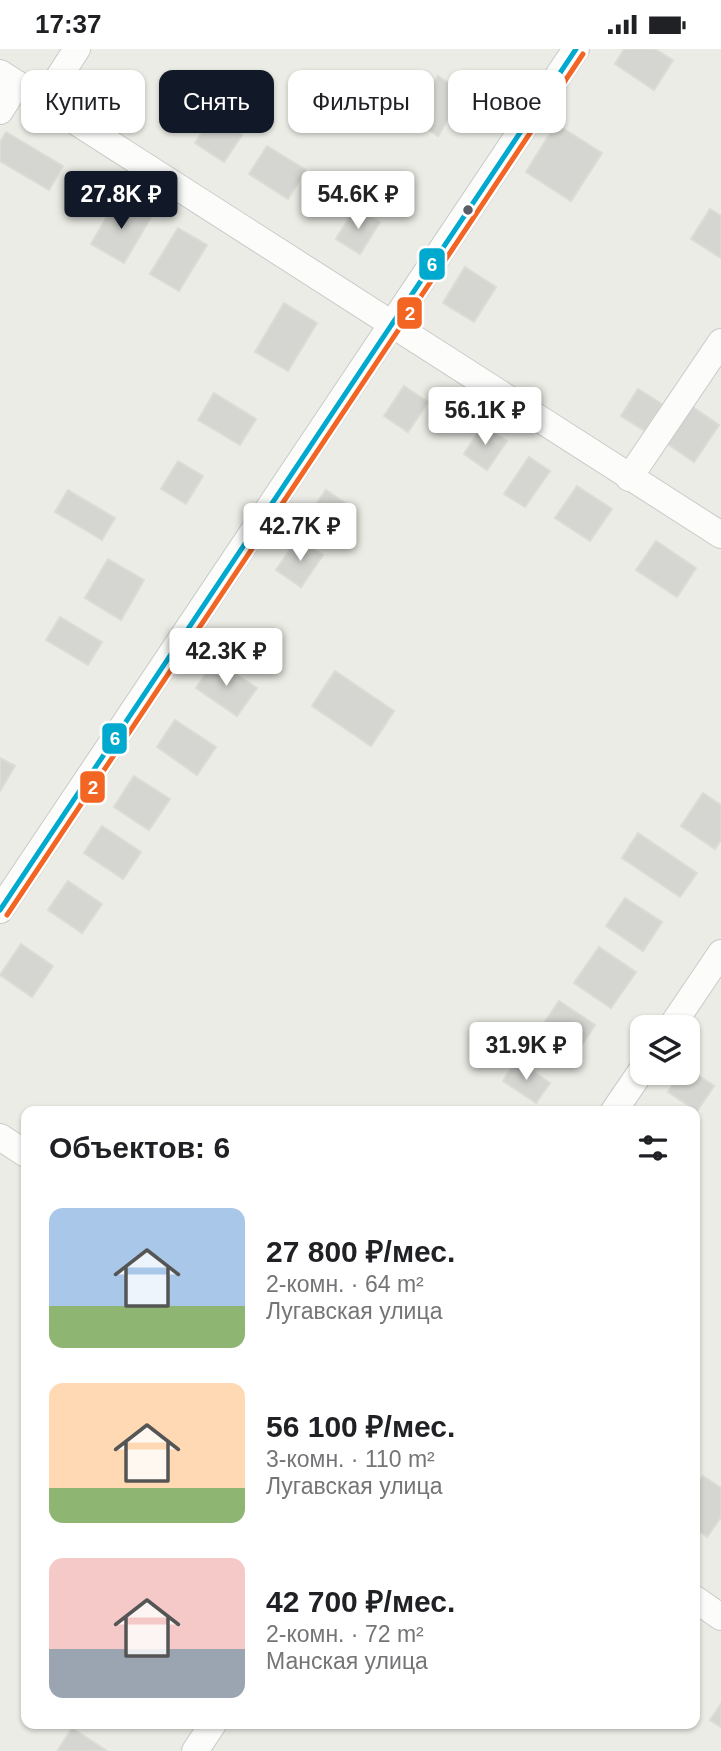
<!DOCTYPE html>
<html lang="ru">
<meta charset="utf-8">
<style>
:root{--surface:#fff;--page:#f2f2f2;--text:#202124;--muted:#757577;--accent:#111827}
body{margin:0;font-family:Arial,sans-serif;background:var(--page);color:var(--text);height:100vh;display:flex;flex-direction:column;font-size:26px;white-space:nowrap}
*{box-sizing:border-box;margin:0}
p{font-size:23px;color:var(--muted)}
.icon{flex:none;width:38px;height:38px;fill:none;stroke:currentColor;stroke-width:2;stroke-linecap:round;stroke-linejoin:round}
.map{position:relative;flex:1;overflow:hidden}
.panel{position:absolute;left:21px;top:1057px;width:679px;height:623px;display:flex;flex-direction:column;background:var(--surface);border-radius:14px;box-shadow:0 2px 5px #0004}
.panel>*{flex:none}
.banner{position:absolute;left:21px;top:21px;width:679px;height:63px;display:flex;gap:14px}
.tools{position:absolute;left:630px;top:966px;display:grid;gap:14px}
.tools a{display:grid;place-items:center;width:70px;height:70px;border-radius:14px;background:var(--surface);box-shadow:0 2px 5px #0004;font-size:35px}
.price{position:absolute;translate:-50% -60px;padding:0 16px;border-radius:7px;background:#fff;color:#222;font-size:23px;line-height:46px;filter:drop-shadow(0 2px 4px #0008)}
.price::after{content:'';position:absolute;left:50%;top:42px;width:21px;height:16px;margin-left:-10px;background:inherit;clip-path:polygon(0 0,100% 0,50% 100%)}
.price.on{background:var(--accent);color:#fff}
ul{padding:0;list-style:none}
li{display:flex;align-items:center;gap:21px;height:175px;padding:0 28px}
li span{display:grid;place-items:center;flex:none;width:196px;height:140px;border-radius:14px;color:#555}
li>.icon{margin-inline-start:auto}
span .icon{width:84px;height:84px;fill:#fffc;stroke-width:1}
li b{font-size:30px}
h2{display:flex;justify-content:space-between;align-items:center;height:84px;padding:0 28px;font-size:30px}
.tag{padding:0 24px;border-radius:14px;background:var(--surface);box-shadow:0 2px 5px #0004;font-size:24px;line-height:63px}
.tag.on{background:var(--accent);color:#fff}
.status{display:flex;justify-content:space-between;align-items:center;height:49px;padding:0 35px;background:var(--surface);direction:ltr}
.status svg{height:19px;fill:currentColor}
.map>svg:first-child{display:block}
.building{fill:#d5d5d1;stroke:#dcdbd6;stroke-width:2}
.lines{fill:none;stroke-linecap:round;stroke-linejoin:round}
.minor-casing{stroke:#c9cac9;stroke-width:28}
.minor{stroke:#fcfcfb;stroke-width:26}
.bus-1-casing{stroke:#fff;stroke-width:10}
.bus-2-casing{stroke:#fff;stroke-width:10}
.bus-1{stroke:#00a9ce;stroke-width:5}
.bus-2{stroke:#f26522;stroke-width:5}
.bus-dot{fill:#5c5e65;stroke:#fff;stroke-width:2.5}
.line-badge{stroke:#fff;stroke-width:2.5}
.badge-label{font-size:19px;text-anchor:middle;font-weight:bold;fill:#fff}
</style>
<div class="status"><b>17:37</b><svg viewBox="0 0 49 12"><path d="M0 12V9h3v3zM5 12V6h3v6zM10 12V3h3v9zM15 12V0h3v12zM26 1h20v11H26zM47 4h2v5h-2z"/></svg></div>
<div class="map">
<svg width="721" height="1702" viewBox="0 0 721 1702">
<rect width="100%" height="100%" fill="#ecece6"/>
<g class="building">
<polygon points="624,0 655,0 673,11 654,41 615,15"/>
<polygon points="438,27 464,44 438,87 411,69"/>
<polygon points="212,67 242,86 224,113 195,94"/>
<polygon points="556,75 602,104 571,152 526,123"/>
<polygon points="6,83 63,117 49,141 0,112 0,93"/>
<polygon points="267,97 306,121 288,150 249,125"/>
<polygon points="118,149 151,168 124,214 91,195"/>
<polygon points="356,158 380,173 360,205 336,190"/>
<polygon points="710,160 721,167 721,209 691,190"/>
<polygon points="178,179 207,196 179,242 150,225"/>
<polygon points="465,218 496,238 474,273 443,254"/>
<polygon points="284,254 317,274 288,322 255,303"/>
<polygon points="404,337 428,353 408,383 384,367"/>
<polygon points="638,340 662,355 645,382 621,367"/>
<polygon points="214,344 256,370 240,396 198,371"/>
<polygon points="690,356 719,376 694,413 665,393"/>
<polygon points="483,376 507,392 487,421 464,405"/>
<polygon points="529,408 550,422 525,458 504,445"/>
<polygon points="178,412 203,427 186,455 161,440"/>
<polygon points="577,437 612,460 590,492 555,469"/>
<polygon points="68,441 115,469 102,491 55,463"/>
<polygon points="326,441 352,459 330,491 304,473"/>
<polygon points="298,489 323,506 301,538 276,521"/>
<polygon points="656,492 696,519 677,548 636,521"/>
<polygon points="108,510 144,531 121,571 85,549"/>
<polygon points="60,568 102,593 88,616 46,591"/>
<polygon points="215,611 257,639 237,667 196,639"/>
<polygon points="335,622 394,662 371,697 312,657"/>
<polygon points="175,671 216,698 197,726 157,698"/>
<polygon points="0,709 15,717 0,742"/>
<polygon points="134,727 170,750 149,781 114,758"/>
<polygon points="703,744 721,756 721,791 715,800 681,777"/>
<polygon points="102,777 141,803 123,830 84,804"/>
<polygon points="638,784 697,824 680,848 622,809"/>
<polygon points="68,832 102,855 82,884 48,861"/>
<polygon points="625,849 662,873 643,902 606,877"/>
<polygon points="21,895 53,917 32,948 0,926"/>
<polygon points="599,898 636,923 611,959 574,934"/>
<polygon points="559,952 595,976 575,1006 539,982"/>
<polygon points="516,1011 550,1034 536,1054 503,1032"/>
<polygon points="688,1019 714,1037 697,1062 668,1043 680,1024 688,1024"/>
<polygon points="703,1427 721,1439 721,1468 707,1488 695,1479 695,1439"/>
<polygon points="721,1655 721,1678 710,1671"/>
<polygon points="72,1679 107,1702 59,1702 58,1701"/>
</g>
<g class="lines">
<g class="minor-casing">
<g id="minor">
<polyline points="0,24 721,486"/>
<polyline points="44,51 77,0"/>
<polyline points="0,62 17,35"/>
<polyline points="629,429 721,293"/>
<polyline points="0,861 576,0"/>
<polyline points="671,978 721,904"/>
<polyline points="614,1062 642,1021"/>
<polyline points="0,1088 26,1105"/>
<polyline points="695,1550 721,1568"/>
<polyline points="195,1702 213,1675"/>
</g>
</g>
<use href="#minor" class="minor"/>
<g class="bus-1-casing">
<polyline id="bus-1" points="0,861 576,0"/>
</g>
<g class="bus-2-casing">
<polyline id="bus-2" points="7,866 583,5"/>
</g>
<use href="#bus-1" class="bus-1"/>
<use href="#bus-2" class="bus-2"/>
</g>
<circle class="bus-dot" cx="468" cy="161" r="6"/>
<g class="line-badge">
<rect x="418" y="198" width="28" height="34" rx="7" fill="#00a9ce"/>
<rect x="396" y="247" width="27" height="34" rx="7" fill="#f26522"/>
<rect x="101" y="673" width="27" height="33" rx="7" fill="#00a9ce"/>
<rect x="79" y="721" width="27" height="34" rx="7" fill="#f26522"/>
</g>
<g class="badge-label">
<text x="432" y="222">6</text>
<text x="410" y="271">2</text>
<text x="115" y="696">6</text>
<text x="93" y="745">2</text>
</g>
</svg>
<div class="tools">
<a><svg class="icon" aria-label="layers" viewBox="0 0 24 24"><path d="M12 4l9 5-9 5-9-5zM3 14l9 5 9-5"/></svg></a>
</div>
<b class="price on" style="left:121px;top:182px">27.8K ₽</b>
<b class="price" style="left:358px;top:182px">54.6K ₽</b>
<b class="price" style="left:485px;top:398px">56.1K ₽</b>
<b class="price" style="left:300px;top:514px">42.7K ₽</b>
<b class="price" style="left:226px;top:639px">42.3K ₽</b>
<b class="price" style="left:526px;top:1033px">31.9K ₽</b>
<div class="banner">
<a class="tag">Купить</a>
<a class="tag on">Снять</a>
<a class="tag">Фильтры</a>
<a class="tag">Новое</a>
</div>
<section class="panel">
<h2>Объектов: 6<svg class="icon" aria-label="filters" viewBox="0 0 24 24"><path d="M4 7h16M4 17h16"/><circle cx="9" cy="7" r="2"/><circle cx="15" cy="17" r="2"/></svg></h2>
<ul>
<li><span style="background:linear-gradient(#a9c7e8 70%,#8fb573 0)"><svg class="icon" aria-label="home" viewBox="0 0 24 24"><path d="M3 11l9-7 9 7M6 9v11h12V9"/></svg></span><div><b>27 800 ₽/мес.</b><p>2-комн. · 64 m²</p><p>Лугавская улица</p></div></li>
<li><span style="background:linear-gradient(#ffd9b3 75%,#8fb573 0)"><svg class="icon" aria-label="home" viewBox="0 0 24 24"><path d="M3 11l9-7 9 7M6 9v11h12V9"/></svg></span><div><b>56 100 ₽/мес.</b><p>3-комн. · 110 m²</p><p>Лугавская улица</p></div></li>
<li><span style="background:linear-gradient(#f6c9c9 65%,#9aa5b1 0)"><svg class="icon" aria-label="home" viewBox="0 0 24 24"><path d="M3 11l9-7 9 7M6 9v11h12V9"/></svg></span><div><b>42 700 ₽/мес.</b><p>2-комн. · 72 m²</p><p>Манская улица</p></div></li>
</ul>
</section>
</div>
